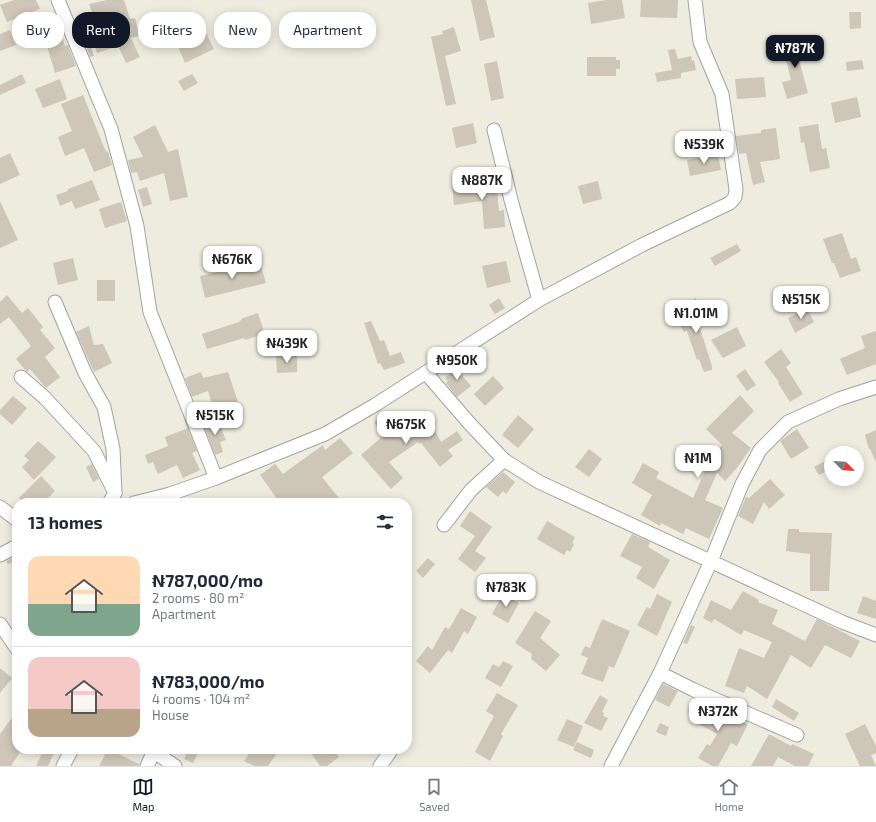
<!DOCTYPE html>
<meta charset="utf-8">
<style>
:root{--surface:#fff;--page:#f2f2f3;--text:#1f2937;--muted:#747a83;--line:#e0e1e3;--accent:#111827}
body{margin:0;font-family:"Exo 2",sans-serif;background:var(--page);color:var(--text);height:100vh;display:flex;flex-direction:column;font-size:15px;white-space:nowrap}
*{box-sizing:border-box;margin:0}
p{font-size:13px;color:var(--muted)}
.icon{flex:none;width:22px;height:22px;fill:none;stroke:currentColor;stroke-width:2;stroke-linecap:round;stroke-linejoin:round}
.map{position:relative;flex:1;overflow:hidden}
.panel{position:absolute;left:12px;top:498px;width:400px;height:256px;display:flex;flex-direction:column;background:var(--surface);border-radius:16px;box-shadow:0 2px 10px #0003}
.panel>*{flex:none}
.top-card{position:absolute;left:12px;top:12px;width:400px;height:36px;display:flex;gap:8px}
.needle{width:26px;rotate:114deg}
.fabs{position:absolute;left:824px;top:446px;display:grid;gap:8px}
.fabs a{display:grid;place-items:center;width:40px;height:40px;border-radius:50%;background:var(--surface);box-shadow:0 2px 10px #0003;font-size:20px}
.price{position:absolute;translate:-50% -34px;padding:0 9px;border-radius:8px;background:#fff;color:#222;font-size:13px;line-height:26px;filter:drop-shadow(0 1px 2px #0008)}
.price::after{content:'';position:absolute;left:50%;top:24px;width:12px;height:9px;margin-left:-6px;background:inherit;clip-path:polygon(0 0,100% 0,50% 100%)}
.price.current{background:var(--accent);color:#fff}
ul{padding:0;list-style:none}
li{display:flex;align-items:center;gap:12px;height:100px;padding:0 16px}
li+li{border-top:1px solid var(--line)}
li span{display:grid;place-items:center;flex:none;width:112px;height:80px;border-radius:12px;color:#555}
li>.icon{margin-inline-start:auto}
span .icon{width:48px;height:48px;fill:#fffc;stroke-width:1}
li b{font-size:17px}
h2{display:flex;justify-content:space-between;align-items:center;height:48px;padding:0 16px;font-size:17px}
.pill{padding:0 14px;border-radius:16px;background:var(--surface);box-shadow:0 2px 10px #0003;font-size:14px;line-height:36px}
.pill.current{background:var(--accent);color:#fff}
.dock{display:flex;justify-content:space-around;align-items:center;height:56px;border-top:1px solid var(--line);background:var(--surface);font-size:11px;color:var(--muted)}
.dock a{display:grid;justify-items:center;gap:2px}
.dock .current{color:var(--accent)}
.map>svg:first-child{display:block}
.building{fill:#cec6b8}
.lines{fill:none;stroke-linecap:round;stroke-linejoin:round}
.street-casing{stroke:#a2a2a2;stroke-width:15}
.street{stroke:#fff;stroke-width:13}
</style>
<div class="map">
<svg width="876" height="766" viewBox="0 0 876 766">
<rect width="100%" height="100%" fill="#eeecdf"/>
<g class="building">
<polygon points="14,0 36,0 40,9 7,22 0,5"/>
<polygon points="107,0 124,0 130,19 135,18 139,36 131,38 140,57 126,63 118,46 97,53 91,32 98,29 89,4"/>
<polygon points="471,0 486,0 495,37 480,41"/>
<polygon points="606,0 622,0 625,18 591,24 588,3"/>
<polygon points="641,0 678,0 677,18 640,17"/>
<polygon points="849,12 861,12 861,28 850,29"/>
<polygon points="55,14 65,46 68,45 76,66 55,73 39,19"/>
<polygon points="454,27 461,51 445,56 456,104 446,106 431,37 443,34 442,31"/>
<polygon points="10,30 16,45 0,51 0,34"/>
<polygon points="206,33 214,49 185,63 178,47"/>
<polygon points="801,39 806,58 799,60 808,93 787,99 782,82 791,80 782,44"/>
<polygon points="91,47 94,56 90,57 87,49"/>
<polygon points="675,49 678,59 691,56 692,61 694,60 696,70 681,73 681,78 657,82 655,73 672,70 668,50"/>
<polygon points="587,57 616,57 616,60 620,60 620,69 616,69 616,76 587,76"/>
<polygon points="862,60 864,69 847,71 846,62"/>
<polygon points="497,61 504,98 491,101 484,64"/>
<polygon points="22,74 26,83 0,95 0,85"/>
<polygon points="192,74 198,83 184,91 178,81"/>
<polygon points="764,77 766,97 737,99 735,79"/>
<polygon points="60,79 67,99 43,108 35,89"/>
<polygon points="83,95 106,152 108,151 112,165 94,172 84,148 65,156 58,137 72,131 61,104"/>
<polygon points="857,97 861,117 835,123 831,103"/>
<polygon points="473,123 477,143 456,148 452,128"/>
<polygon points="818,124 822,149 826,148 830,168 810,172 804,142 801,143 799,127"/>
<polygon points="155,125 168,152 178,149 188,197 170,201 164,173 140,181 137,172 131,173 128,160 143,157 133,137"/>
<polygon points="776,128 780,159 760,162 765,182 753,185 746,153 739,154 736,136 761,133 761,130"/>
<polygon points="10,153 20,175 0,184 0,158"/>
<polygon points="718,154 721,170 690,176 687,160"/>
<polygon points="92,180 100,200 75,209 72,201 60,206 56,195 68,191 68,189"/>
<polygon points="496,180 499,211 504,210 505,227 484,229 482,201 454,205 452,185"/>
<polygon points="598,181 602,199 583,204 578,186"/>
<polygon points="147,187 152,204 143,207 138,190"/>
<polygon points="0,201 18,240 0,248"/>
<polygon points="121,202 127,221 105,228 99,209"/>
<polygon points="842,233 851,259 856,257 861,271 840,278 834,263 832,263 823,239"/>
<polygon points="737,244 741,251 715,266 710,258"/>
<polygon points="73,258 78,280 58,285 53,263"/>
<polygon points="506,261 511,282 487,288 482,266"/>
<polygon points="260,263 266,283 205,298 200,276"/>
<rect x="97" y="280" width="18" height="21"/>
<polygon points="7,295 22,313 28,308 43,327 40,330 55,348 45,357 60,377 46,388 30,369 27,372 16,359 31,346 9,317 0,324 0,302"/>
<polygon points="499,298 505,308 495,314 489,305"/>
<polygon points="696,298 701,317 697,319 712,366 712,370 704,372 699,359 697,360 687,331 684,332 680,325 687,321 680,308"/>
<polygon points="807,308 814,322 795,333 788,318"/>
<polygon points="258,313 264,332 261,335 245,340 244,338 207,349 202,334 239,322 243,318"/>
<polygon points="371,321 380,341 384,340 390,356 401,352 405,363 384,370 380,363 378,364 364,323"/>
<polygon points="89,326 94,345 103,344 112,363 94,372 76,332"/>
<polygon points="737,327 746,346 723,358 711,340"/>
<polygon points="876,331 876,364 847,375 840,359 865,348 861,336"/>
<polygon points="781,349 791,363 786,367 803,394 790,402 778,383 779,382 764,362"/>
<polygon points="297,354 297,372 277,373 276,356"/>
<polygon points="456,363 459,366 456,368 471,386 457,397 446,383 448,381 445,378 451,372 448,368"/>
<polygon points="745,369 756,385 747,391 736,376"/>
<polygon points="201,372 203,378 228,372 238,402 214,410 208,391 192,397 185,378"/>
<polygon points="493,376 504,388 485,406 474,394"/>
<polygon points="740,395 754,411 732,433 751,448 736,469 725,481 717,473 705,500 723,508 709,539 686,528 683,534 661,523 660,526 641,515 652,495 632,483 643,463 659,472 656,478 693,498 708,465 705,462 722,445 706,429"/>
<polygon points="13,396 27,408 12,425 0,414 0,410"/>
<polygon points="389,411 400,428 426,414 441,442 457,431 463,440 448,450 453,456 440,467 421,443 419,444 418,442 389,462 403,478 391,489 361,455 383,436 374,422"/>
<polygon points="518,415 534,429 518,448 502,435"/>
<polygon points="217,419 226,440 220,442 223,452 215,455 203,425"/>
<polygon points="188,428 197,451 192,453 200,470 183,478 177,465 158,474 153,462 148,464 145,455 168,446 165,437"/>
<polygon points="797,429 809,448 791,459 780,441"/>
<polygon points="876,430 876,462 870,449 869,449 865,435"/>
<polygon points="340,438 353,453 322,477 343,503 280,503 260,475 275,464 283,474 323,445 325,450"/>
<polygon points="38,441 56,457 34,480 22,467 29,460 24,456"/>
<polygon points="589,449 602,459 589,477 575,467"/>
<polygon points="831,458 831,469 819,475 814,467"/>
<polygon points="92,464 99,479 93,482 86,467"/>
<polygon points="503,472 515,482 506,494 503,491 498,497 486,487"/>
<polygon points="41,476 55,491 43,503 23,503 19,498"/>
<polygon points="770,479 785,495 769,509 764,502 753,524 738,516 746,497 749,498"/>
<polygon points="470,511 492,527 475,551 486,558 475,572 458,559 475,536 460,526"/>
<polygon points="547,521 575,537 572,543 574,544 570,552 567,550 564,555 537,539"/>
<polygon points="788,529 799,529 799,532 832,533 829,591 810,591 810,554 786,551"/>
<polygon points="632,534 650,542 648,547 670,560 654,589 636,578 642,567 620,556"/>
<polygon points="14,557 16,561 8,564 6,561"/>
<polygon points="428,558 435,564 423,578 416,571"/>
<polygon points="743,591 759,600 758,602 778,610 772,624 805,641 817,619 860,641 851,658 825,645 811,668 791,655 767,699 747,686 744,693 725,686 739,648 764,658 772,642 744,630 741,635 714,619 712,623 703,618 711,600 731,610"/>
<polygon points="503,594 519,603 508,623 492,614"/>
<polygon points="657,594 672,602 657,636 637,625 647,607 650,609"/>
<polygon points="863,596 876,601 876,619 857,613"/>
<polygon points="461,608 477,617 468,634 464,631 452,653 448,650 430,673 416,661 428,646 432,650 445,627 449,629"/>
<polygon points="535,611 551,621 540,638 560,655 546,671 531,659 532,654 515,643"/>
<polygon points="602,619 630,631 614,668 609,666 603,682 581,674 588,658 581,655 585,646 590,648"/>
<polygon points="691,625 695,627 687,644 683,643"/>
<polygon points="503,661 513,666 501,687 485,678 493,664 499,667"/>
<polygon points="0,668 12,678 0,693"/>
<polygon points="663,684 678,691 669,707 655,700"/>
<polygon points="497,693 518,705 501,734 503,736 490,761 475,752 494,716 486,711"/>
<polygon points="600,695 608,700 602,712 604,713 603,716 608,718 601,731 584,723"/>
<polygon points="695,699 729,717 730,716 748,724 737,746 731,743 718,766 712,766 698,758 707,744 710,746 717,734 697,723 700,718 688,711"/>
<polygon points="776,699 799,713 794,721 772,707"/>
<polygon points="17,711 17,749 22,749 11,766 0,766 0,734"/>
<polygon points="567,719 583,726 574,747 557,740"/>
<polygon points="660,723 669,727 666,736 656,732"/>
<polygon points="865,724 876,746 876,753 871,755 876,766 860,766 845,734"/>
<polygon points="769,734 791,746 792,744 814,754 808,766 795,766 778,757 773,766 751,766"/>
<polygon points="577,742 594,750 591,758 573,750"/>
<polygon points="44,749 56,749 48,766 36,766"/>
<polygon points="108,749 139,764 139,766 99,766"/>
<polygon points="189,749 200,749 193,763 184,759"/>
<polygon points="253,749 272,749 277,753 268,766 254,766 244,761"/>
<polygon points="308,749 333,749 339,757 327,766 320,766"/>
</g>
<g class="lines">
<g class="street-casing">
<g id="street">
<polyline points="58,0 111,129 137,226 150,312 216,478"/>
<polyline points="494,130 511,200 539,300"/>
<polyline points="55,302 85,373 104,407 113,449 115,493"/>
<polyline points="426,373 470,424 504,460 539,482 842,622 876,635"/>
<polyline points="21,377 45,398 94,451 115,493 109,503"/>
<polyline points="134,503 170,494 216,478 325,434 375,405 539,300 642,245 730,203 735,197 736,189 722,94 700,42 695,0"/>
<polyline points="0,507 17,520"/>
<polyline points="444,525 471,490 504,460"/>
<polyline points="0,555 17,546"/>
<polyline points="0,624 17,649"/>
<polyline points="660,673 694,690 797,735"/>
<polyline points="150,749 175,766"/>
<polyline points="63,766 72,749"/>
<polyline points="147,766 154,751"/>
<polyline points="380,766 392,749"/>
<polyline points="611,766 660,673 711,561 742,484 760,450 788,422 839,399 876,387"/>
</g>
</g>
<use href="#street" class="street"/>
</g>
</svg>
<div class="fabs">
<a><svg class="needle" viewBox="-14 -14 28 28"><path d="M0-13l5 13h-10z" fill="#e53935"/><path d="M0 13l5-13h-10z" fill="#747a83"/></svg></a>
</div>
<b class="price current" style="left:795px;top:69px">₦787K</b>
<b class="price" style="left:704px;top:165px">₦539K</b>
<b class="price" style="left:482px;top:201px">₦887K</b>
<b class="price" style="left:232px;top:280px">₦676K</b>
<b class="price" style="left:801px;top:320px">₦515K</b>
<b class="price" style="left:696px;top:334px">₦1.01M</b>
<b class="price" style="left:287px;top:364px">₦439K</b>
<b class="price" style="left:457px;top:381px">₦950K</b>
<b class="price" style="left:215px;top:436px">₦515K</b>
<b class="price" style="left:406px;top:445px">₦675K</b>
<b class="price" style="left:698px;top:479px">₦1M</b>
<b class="price" style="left:506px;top:608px">₦783K</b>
<b class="price" style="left:718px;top:732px">₦372K</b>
<div class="top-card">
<a class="pill">Buy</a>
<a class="pill current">Rent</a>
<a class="pill">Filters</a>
<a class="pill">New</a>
<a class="pill">Apartment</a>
</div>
<section class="panel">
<h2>13 homes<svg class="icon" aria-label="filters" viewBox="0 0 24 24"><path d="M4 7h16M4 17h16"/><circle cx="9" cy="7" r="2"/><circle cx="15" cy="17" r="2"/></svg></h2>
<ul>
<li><span style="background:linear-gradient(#ffd9b3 60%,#7fa58c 0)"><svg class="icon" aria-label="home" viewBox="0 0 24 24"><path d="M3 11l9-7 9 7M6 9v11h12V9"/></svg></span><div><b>₦787,000/mo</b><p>2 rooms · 80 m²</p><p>Apartment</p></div></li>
<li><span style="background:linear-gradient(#f6c9c9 65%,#b9a48a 0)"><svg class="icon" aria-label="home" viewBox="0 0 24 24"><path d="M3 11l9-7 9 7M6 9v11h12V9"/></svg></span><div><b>₦783,000/mo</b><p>4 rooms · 104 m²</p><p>House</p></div></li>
</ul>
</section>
</div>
<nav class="dock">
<a class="current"><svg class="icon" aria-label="map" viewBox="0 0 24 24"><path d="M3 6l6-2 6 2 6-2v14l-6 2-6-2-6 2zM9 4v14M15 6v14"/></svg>Map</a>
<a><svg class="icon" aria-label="saved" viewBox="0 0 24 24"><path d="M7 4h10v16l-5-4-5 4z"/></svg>Saved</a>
<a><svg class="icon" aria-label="home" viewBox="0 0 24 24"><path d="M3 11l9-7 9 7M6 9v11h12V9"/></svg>Home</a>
</nav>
